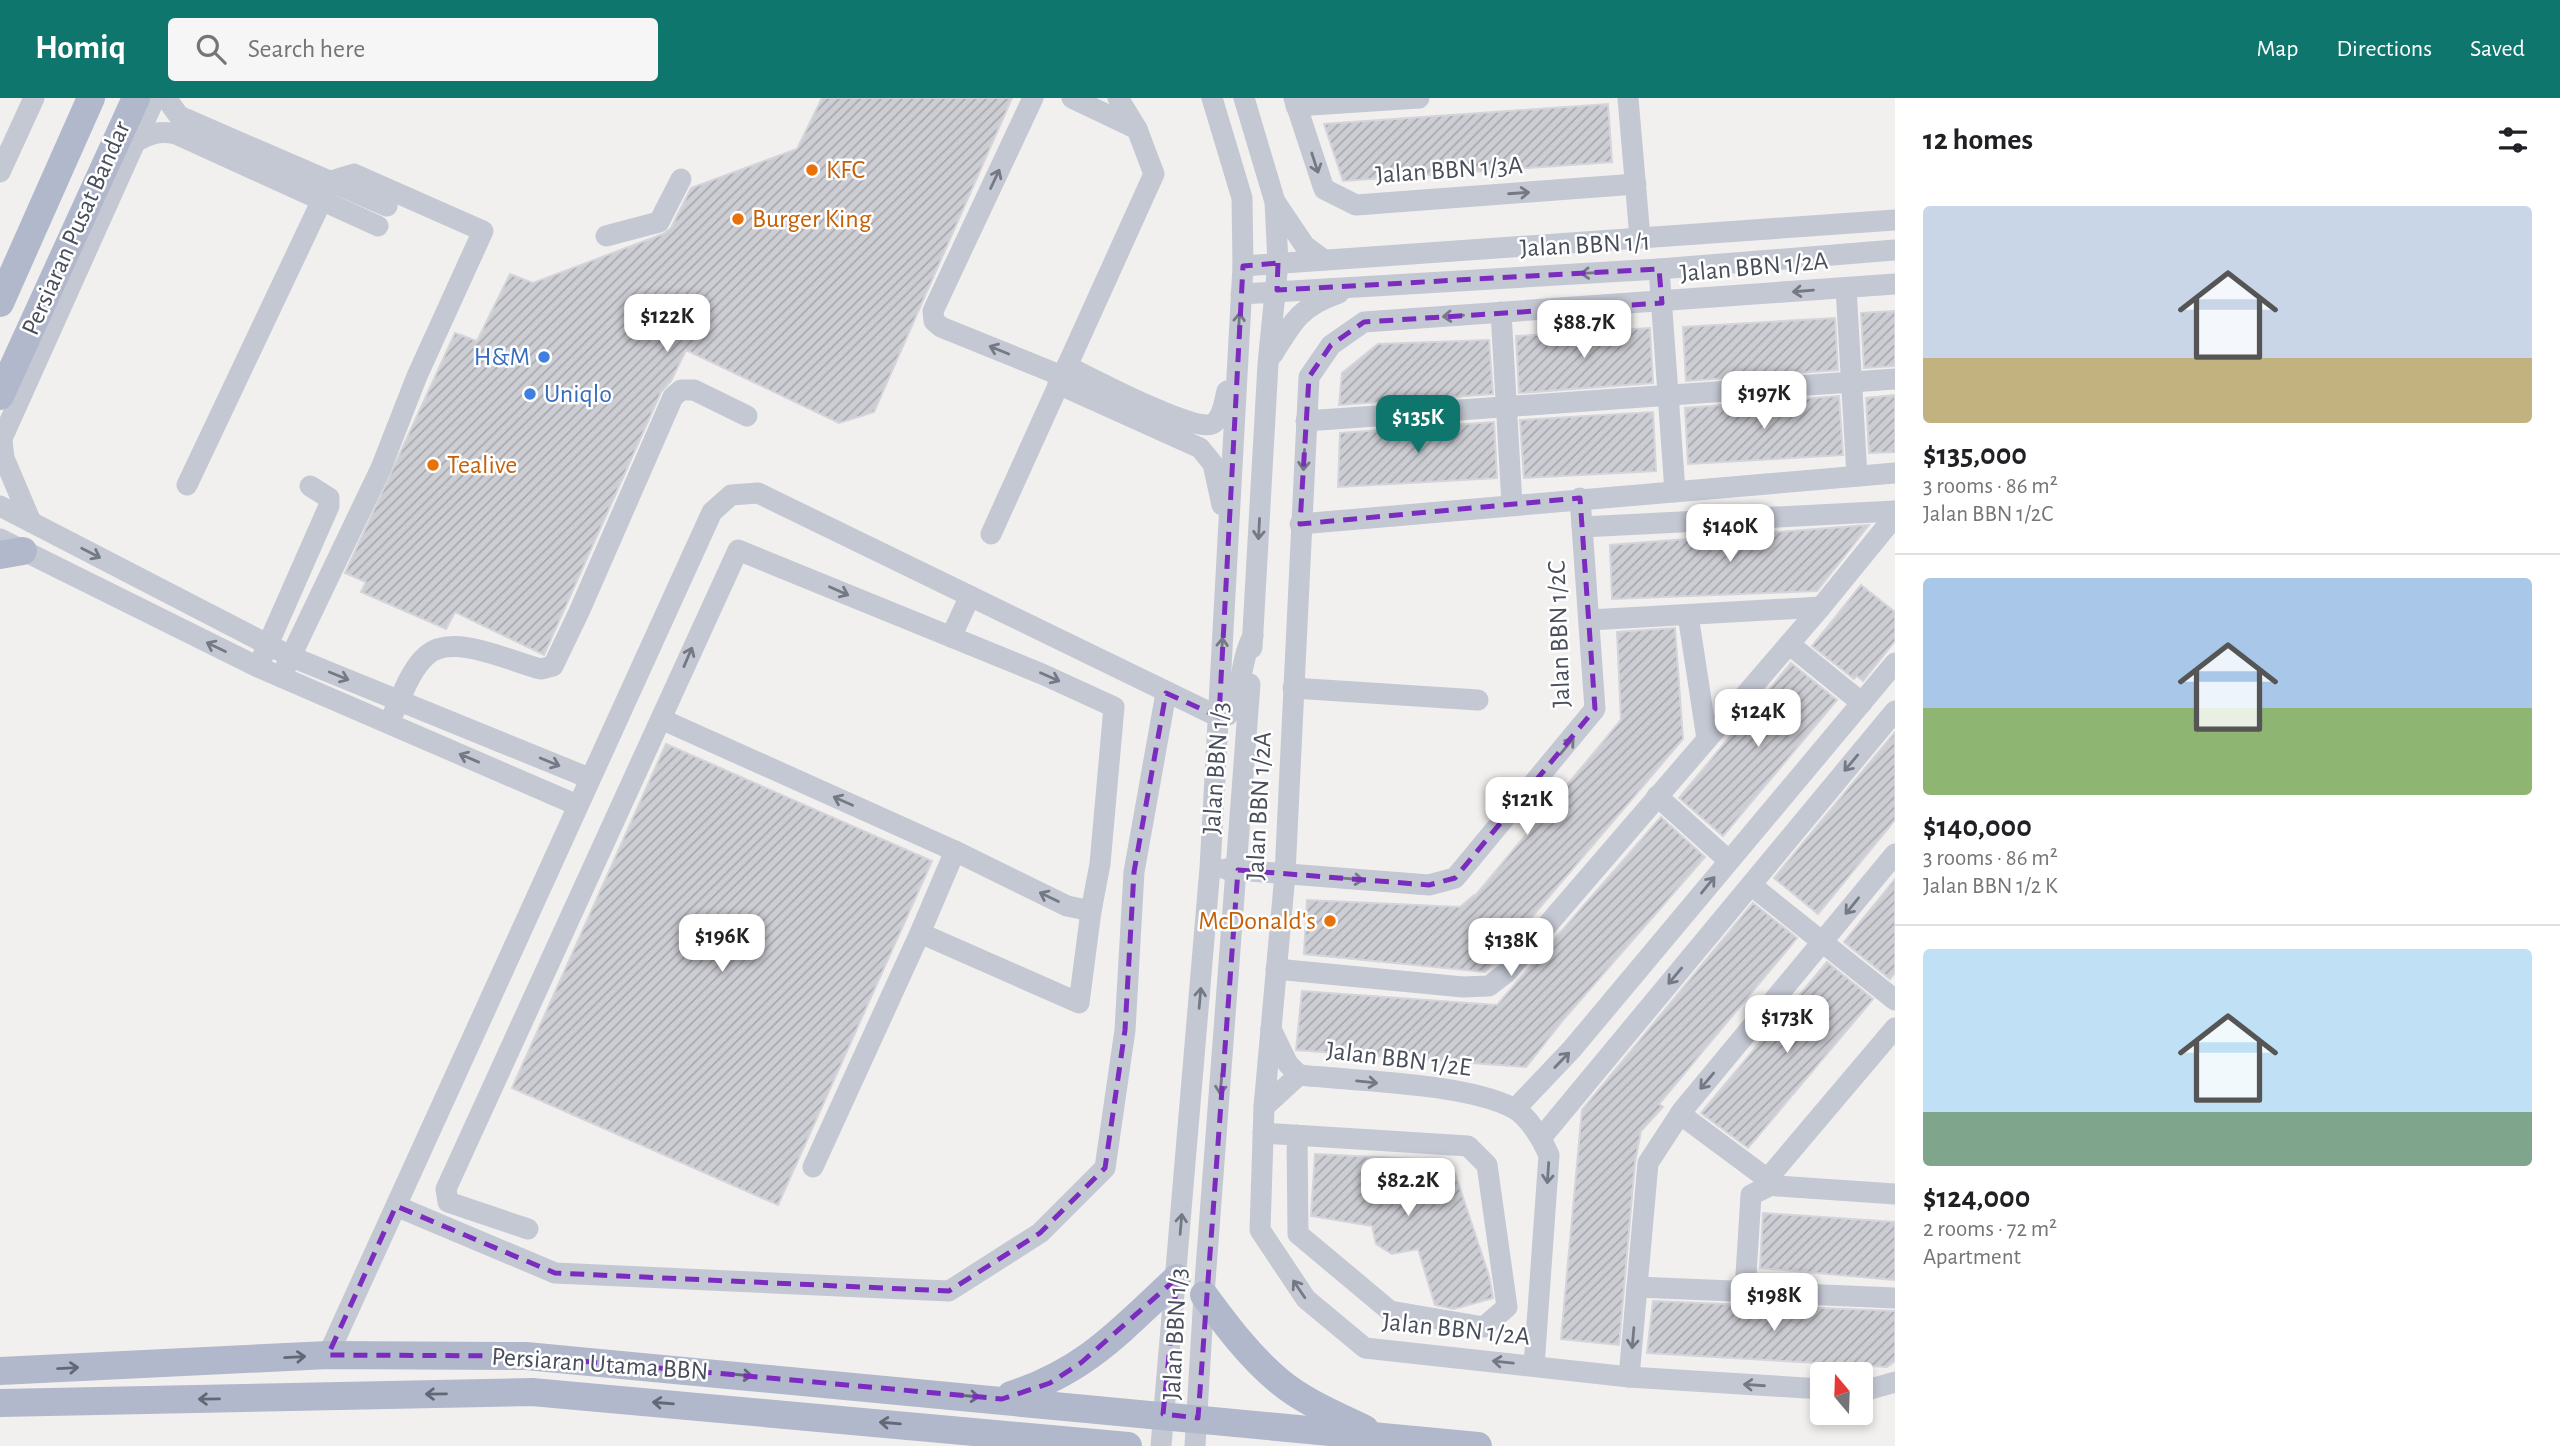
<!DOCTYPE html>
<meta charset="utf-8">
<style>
:root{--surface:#fff;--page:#f6f6f6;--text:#202124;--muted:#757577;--line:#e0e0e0;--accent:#0f766e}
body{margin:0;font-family:"Alegreya Sans",sans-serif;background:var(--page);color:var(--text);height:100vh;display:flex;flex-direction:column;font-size:26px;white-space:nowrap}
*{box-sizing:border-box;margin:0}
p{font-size:23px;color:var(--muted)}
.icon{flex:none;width:38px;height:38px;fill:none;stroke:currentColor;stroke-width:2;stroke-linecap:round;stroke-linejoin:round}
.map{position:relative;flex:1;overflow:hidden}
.side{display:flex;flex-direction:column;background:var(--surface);width:665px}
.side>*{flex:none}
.needle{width:46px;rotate:341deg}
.fabs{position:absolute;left:1810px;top:1264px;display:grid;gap:14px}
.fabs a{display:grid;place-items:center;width:63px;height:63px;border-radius:7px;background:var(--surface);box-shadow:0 4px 10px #0003;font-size:35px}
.price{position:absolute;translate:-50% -60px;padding:0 16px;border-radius:14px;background:#fff;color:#222;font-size:23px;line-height:46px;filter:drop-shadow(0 2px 4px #0008)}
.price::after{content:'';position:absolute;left:50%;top:42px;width:21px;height:16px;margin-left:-10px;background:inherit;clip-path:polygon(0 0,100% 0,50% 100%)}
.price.active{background:var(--accent);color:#fff}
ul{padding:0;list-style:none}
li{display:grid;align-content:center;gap:14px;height:371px;padding:0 28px}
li+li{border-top:2px solid var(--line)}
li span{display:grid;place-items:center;height:217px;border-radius:7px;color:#555}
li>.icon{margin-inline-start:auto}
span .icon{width:126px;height:126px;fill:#fffc;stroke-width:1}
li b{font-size:30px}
h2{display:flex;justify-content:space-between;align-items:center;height:84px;padding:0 28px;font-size:30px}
header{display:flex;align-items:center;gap:42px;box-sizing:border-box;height:98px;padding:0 35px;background:var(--accent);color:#fff}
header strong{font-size:33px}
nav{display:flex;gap:38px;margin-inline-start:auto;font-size:24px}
.search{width:490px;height:63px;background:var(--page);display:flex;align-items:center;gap:18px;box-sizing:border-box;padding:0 24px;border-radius:7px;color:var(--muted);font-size:26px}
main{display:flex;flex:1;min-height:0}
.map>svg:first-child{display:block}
.building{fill:url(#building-hatch);stroke:#d4d4da;stroke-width:2}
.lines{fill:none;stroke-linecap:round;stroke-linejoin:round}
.minor{stroke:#c4c8d3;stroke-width:21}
.major{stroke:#b1b8cb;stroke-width:28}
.oneway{stroke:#747985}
.oneway2{stroke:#636877}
.marked{fill:none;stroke:#7b2cbf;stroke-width:5;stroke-dasharray:14 9;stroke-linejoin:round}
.food-dot{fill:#e8710a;stroke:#fff;stroke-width:2.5}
.shop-dot{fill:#3f7fe0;stroke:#fff;stroke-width:2.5}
.labels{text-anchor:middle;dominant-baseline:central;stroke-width:5;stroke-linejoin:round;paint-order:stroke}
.food-label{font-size:26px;fill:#c56008;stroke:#fff;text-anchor:start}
.street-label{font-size:26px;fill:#494e5b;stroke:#fff}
.shop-label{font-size:26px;fill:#366cbe;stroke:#fff;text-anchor:end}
</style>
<header>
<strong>Homiq</strong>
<div class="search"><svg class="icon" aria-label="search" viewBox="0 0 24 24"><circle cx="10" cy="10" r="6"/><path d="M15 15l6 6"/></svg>Search here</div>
<nav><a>Map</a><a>Directions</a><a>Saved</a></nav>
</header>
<main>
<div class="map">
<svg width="1895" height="1348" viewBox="0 0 1895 1348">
<defs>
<pattern id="building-hatch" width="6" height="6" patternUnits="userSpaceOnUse" patternTransform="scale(1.75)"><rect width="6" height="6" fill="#cdcdd4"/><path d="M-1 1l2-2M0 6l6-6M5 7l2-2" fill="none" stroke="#a8a9af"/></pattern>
</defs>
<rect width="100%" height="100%" fill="#f1f0ef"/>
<g class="building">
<polygon points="822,0 1012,0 874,314 839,325 686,252 671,283 661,294 544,557 455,514 446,531 361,494 366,484 345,475 455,235 477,243 510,176 533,185 663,136 671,130 691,90 797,51"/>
<polygon points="1608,6 1612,64 1343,83 1324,26"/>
<polygon points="1895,213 1895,268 1864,270 1861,215"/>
<polygon points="1835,220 1838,272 1686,283 1683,229"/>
<polygon points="1650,230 1653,285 1519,295 1516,238"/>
<polygon points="1489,242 1493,296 1339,307 1342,275 1378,246"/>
<polygon points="1895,297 1895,354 1869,355 1866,300"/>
<polygon points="1839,298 1843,357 1688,366 1685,310"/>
<polygon points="1653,314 1656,373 1524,380 1520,322"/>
<polygon points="1494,324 1497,380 1338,389 1340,335"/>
<polygon points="1869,427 1817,493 1612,501 1610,447"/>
<polygon points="1861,487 1895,514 1895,543 1863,583 1857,578 1854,581 1812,548"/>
<polygon points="1675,530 1683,641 1485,874 1304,856 1307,802 1460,809 1474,797 1475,798 1621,622 1617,534"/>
<polygon points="1791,565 1837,602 1723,738 1679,700"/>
<polygon points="1895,634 1895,722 1818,816 1774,780"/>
<polygon points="666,646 932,763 778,1107 512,990"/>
<polygon points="1661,719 1705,759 1564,921 1526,969 1296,952 1302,893 1497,907"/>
<polygon points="1895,781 1895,875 1890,881 1844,844"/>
<polygon points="1753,805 1797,840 1659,1006 1663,1009 1641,1033 1635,1064 1619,1247 1561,1241 1582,1012"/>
<polygon points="1827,864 1873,901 1748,1050 1701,1015"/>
<polygon points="1315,1056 1437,1062 1455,1075 1489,1178 1493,1200 1454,1211 1435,1207 1418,1151 1392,1156 1376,1146 1372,1128 1311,1118"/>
<polygon points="1763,1115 1895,1124 1895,1182 1760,1170"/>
<polygon points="1653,1203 1895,1213 1895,1263 1887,1269 1647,1255"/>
</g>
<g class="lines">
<g class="minor">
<polyline points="166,0 179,18 387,108"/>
<polyline points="1033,0 933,213 934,223 941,229 1062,278"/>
<polyline points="1118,0 1137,31"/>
<polyline points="1244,0 1275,104 1278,165 1268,266 1252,550"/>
<polyline points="1294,0 1324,91 1356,107 1636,86"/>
<polyline points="1628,0 1640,140"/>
<polyline points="1296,8 1419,0"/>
<path d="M 135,44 C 150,36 159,32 176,36 L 378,128"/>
<polyline points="0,74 34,0"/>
<polyline points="1276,105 1305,148 1324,162"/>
<polyline points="606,138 659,124 681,81"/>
<polyline points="1243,168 1895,122"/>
<polyline points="1659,171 1675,393"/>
<polyline points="1846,190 1857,378"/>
<polyline points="1241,196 1659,171 1895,152"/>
<polyline points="1501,214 1512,407"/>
<path d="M 1273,256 C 1293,223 1301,208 1339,195"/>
<path d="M 1067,268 C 1089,279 1195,335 1212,326 C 1223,321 1224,304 1227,293"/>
<polyline points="1058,286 1200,350 1213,366 1222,407"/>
<polyline points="1306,323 1895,281"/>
<polyline points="2,343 4,360 31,424"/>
<polyline points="0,345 155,0"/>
<polyline points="187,387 331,83 354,76 483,133 417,278 381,370 281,579"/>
<polyline points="0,408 292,559 589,680"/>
<polyline points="1300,426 1895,375"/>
<polyline points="1582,429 1895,413"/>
<polyline points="991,436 1154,76 1137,31 1072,0"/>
<polyline points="0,441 258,569 577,707"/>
<polyline points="1688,517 1707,641"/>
<polyline points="1589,522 1821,509"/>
<polyline points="951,539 970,498"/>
<polyline points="1789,546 1862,605"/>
<polyline points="262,560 329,408 329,400 310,388"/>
<polyline points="1293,590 1478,602"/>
<path d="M 394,614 C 403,595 411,571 427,557 C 453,534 511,564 541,571 L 553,568 L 579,514 L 673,299 L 681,292 L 694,292 L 747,318"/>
<polyline points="1657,698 1728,762"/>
<polyline points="955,753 920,835 1079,905 1091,813"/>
<polyline points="1225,771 1429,787 1455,780 1595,611 1580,400"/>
<polyline points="1751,787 1895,902"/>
<polyline points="1276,871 1463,889 1489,888 1506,875 1821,509 1895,418"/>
<polyline points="1271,931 1288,966 1299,977"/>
<path d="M 1264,1009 L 1299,977 C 1356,983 1465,985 1513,1010 C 1528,1018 1542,1041 1549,1057 L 1534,1268"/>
<polyline points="1515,1011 1572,951 1895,565"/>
<polyline points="1680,1016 1777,1088 1895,1096"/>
<polyline points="1263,1035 1468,1048 1487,1067 1507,1209 1484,1229 1390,1213 1298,1136 1297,1037"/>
<polyline points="1541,1040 1895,613"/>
<polyline points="813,1069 920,835"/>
<polyline points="1769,1079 1895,930"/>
<polyline points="396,1108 555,1175 949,1193 1040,1135 1105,1070 1125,932 1134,774 1166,595"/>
<polyline points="528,1131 448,1104 446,1091 738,452 1042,576 1114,609 1100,766 1091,813 1067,808 955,753 661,621"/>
<polyline points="1637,1189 1895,1200"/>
<polyline points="1745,1193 1751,1097 1773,1086"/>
<path d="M 328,1257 L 712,414 L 731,397 L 758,395 L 1219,619 L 1228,617 C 1243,596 1239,564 1253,538"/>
<polyline points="1629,1279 1648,1065 1682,1013 1895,756"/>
<polyline points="1822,1291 1629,1279 1365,1250 1306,1201 1260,1132 1264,1009 1285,776 1309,279 1331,247 1364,224 1895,186"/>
<polyline points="1860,1294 1895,1284"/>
<polyline points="1161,1348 1210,770 1243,168 1242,100 1212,0"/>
<polyline points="1195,1348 1204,1197 1250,586"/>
</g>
<g class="major">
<polyline points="0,205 91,0"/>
<polyline points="0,298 136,0"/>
<polyline points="0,457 23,453"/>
<path d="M 1204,1197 C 1226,1227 1250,1259 1279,1283 C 1304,1304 1336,1317 1365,1331"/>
<polyline points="0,1273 328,1257 526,1258 1478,1348"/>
<path d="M 1011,1297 C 1086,1273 1121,1232 1177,1180"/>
<polyline points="0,1305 532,1294 1128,1348"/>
</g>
</g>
<defs><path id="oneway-shaft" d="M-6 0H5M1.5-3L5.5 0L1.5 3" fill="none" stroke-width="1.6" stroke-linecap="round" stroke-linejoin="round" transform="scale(1.75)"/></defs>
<g class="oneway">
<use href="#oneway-shaft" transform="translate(1315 65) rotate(72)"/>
<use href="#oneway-shaft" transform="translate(995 81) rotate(-65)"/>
<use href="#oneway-shaft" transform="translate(1519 95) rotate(-4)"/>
<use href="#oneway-shaft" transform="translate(1591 175) rotate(177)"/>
<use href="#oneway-shaft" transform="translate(1803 193) rotate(175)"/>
<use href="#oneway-shaft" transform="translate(1453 218) rotate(176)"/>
<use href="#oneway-shaft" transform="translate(1239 225) rotate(-87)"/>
<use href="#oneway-shaft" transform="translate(999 252) rotate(-158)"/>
<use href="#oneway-shaft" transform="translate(1304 362) rotate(93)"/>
<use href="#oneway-shaft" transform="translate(1259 431) rotate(93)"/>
<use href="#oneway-shaft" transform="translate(91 455) rotate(27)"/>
<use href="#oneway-shaft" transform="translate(839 493) rotate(24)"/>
<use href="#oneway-shaft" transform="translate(216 549) rotate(-154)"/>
<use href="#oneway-shaft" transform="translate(1222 550) rotate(-87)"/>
<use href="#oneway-shaft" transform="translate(688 559) rotate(-67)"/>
<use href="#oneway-shaft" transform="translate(339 578) rotate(22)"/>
<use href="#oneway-shaft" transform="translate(1050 579) rotate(24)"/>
<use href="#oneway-shaft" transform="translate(1567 648) rotate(-50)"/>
<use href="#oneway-shaft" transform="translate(469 660) rotate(-157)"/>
<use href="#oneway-shaft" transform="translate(550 664) rotate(22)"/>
<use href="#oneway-shaft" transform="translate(1851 665) rotate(130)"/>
<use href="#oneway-shaft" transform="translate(843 703) rotate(-156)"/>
<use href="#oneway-shaft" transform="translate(1353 781) rotate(5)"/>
<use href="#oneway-shaft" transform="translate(1708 787) rotate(-51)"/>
<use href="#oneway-shaft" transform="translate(1049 799) rotate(-154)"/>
<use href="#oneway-shaft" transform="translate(1852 808) rotate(129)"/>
<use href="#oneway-shaft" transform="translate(1675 878) rotate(130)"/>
<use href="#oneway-shaft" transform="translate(1200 900) rotate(-85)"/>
<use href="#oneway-shaft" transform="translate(1562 962) rotate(-46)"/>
<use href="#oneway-shaft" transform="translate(1707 983) rotate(130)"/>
<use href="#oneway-shaft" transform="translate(1367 984) rotate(6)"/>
<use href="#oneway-shaft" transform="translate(1221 986) rotate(95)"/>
<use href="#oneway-shaft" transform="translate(1548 1075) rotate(94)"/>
<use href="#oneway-shaft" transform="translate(1181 1126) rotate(-85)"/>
<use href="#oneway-shaft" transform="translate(1299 1191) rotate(-124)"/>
<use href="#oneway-shaft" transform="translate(1633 1240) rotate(95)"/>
<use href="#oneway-shaft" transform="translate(1503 1264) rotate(-174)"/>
<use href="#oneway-shaft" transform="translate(1754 1287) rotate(-176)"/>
</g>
<g class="oneway2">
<use href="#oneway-shaft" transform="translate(295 1259) rotate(-3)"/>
<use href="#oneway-shaft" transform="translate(68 1270) rotate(-3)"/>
<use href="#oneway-shaft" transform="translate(742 1277) rotate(5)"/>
<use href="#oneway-shaft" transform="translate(436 1296) rotate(179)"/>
<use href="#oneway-shaft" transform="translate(969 1298) rotate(5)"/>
<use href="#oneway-shaft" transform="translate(209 1301) rotate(179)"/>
<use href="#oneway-shaft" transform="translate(663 1305) rotate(-175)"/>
<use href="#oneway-shaft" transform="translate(890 1325) rotate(-175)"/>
</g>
<path class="marked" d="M 1278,165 L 1277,192 L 1659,171 L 1662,205 L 1364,224 L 1331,247 L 1309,279 L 1300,426 L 1580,400 L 1595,611 L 1455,780 L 1429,787 L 1238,772 L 1198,1320 L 1163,1316 L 1177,1180 L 1082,1264 L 1050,1285 L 1002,1301 L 526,1258 L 328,1257 L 396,1108 L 555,1175 L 949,1193 L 1040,1135 L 1105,1070 L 1125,932 L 1134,774 L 1166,595 L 1219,619 L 1243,168 Z"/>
<g class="food-dot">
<circle cx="812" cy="72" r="7"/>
<circle cx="738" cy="121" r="7"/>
<circle cx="433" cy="367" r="7"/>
<circle cx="1330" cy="823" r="7"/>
</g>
<g class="shop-dot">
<circle cx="544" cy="259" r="7"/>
<circle cx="530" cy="296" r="7"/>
</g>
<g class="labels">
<g class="food-label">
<text x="826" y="72">KFC</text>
<text x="752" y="121">Burger King</text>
<text x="447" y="367">Tealive</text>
<text x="1316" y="823" text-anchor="end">McDonald's</text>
</g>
<g class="street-label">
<text transform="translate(1449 72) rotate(-4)">Jalan BBN 1/3A</text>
<text transform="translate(76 130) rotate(-66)">Persiaran Pusat Bandar</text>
<text transform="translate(1585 147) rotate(-3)">Jalan BBN 1/1</text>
<text transform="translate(1754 169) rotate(-5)">Jalan BBN 1/2A</text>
<text transform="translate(1559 536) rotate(-92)">Jalan BBN 1/2C</text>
<text transform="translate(1216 670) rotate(-86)">Jalan BBN 1/3</text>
<text transform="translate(1259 708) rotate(-87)">Jalan BBN 1/2A</text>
<text transform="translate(1399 961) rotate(7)">Jalan BBN 1/2E</text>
<text transform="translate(1456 1231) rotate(6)">Jalan BBN 1/2A</text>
<text transform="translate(1175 1236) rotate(-87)">Jalan BBN 1/3</text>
<text transform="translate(600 1266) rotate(4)">Persiaran Utama BBN</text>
</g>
<g class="shop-label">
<text x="530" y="259">H&amp;M</text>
<text x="544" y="296" text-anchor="start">Uniqlo</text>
</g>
</g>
</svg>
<div class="fabs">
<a><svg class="needle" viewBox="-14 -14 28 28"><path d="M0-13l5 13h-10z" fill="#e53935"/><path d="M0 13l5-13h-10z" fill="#757577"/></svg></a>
</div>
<b class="price" style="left:667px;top:256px">$122K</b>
<b class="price" style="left:1584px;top:262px">$88.7K</b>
<b class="price" style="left:1764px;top:333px">$197K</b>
<b class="price active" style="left:1418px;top:357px">$135K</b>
<b class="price" style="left:1730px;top:466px">$140K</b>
<b class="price" style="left:1758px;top:651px">$124K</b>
<b class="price" style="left:1527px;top:739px">$121K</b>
<b class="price" style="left:722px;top:876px">$196K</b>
<b class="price" style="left:1511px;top:880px">$138K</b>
<b class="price" style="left:1787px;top:957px">$173K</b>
<b class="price" style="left:1408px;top:1120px">$82.2K</b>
<b class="price" style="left:1774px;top:1235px">$198K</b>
</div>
<section class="side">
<h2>12 homes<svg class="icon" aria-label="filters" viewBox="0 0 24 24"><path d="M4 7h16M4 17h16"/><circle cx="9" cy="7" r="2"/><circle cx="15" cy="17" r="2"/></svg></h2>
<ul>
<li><span style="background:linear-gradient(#c9d6e8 70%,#c2b280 0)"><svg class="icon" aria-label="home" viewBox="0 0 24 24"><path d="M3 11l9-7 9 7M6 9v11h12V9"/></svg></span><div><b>$135,000</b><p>3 rooms · 86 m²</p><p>Jalan BBN 1/2C</p></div></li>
<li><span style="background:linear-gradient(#a9c7e8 60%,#8fb573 0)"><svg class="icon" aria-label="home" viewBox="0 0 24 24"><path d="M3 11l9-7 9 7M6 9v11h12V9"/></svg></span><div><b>$140,000</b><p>3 rooms · 86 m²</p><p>Jalan BBN 1/2 K</p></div></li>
<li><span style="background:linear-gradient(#bfe0f5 75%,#7fa58c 0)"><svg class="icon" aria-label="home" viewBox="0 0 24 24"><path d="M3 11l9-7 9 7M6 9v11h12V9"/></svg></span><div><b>$124,000</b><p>2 rooms · 72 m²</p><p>Apartment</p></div></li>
</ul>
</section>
</main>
